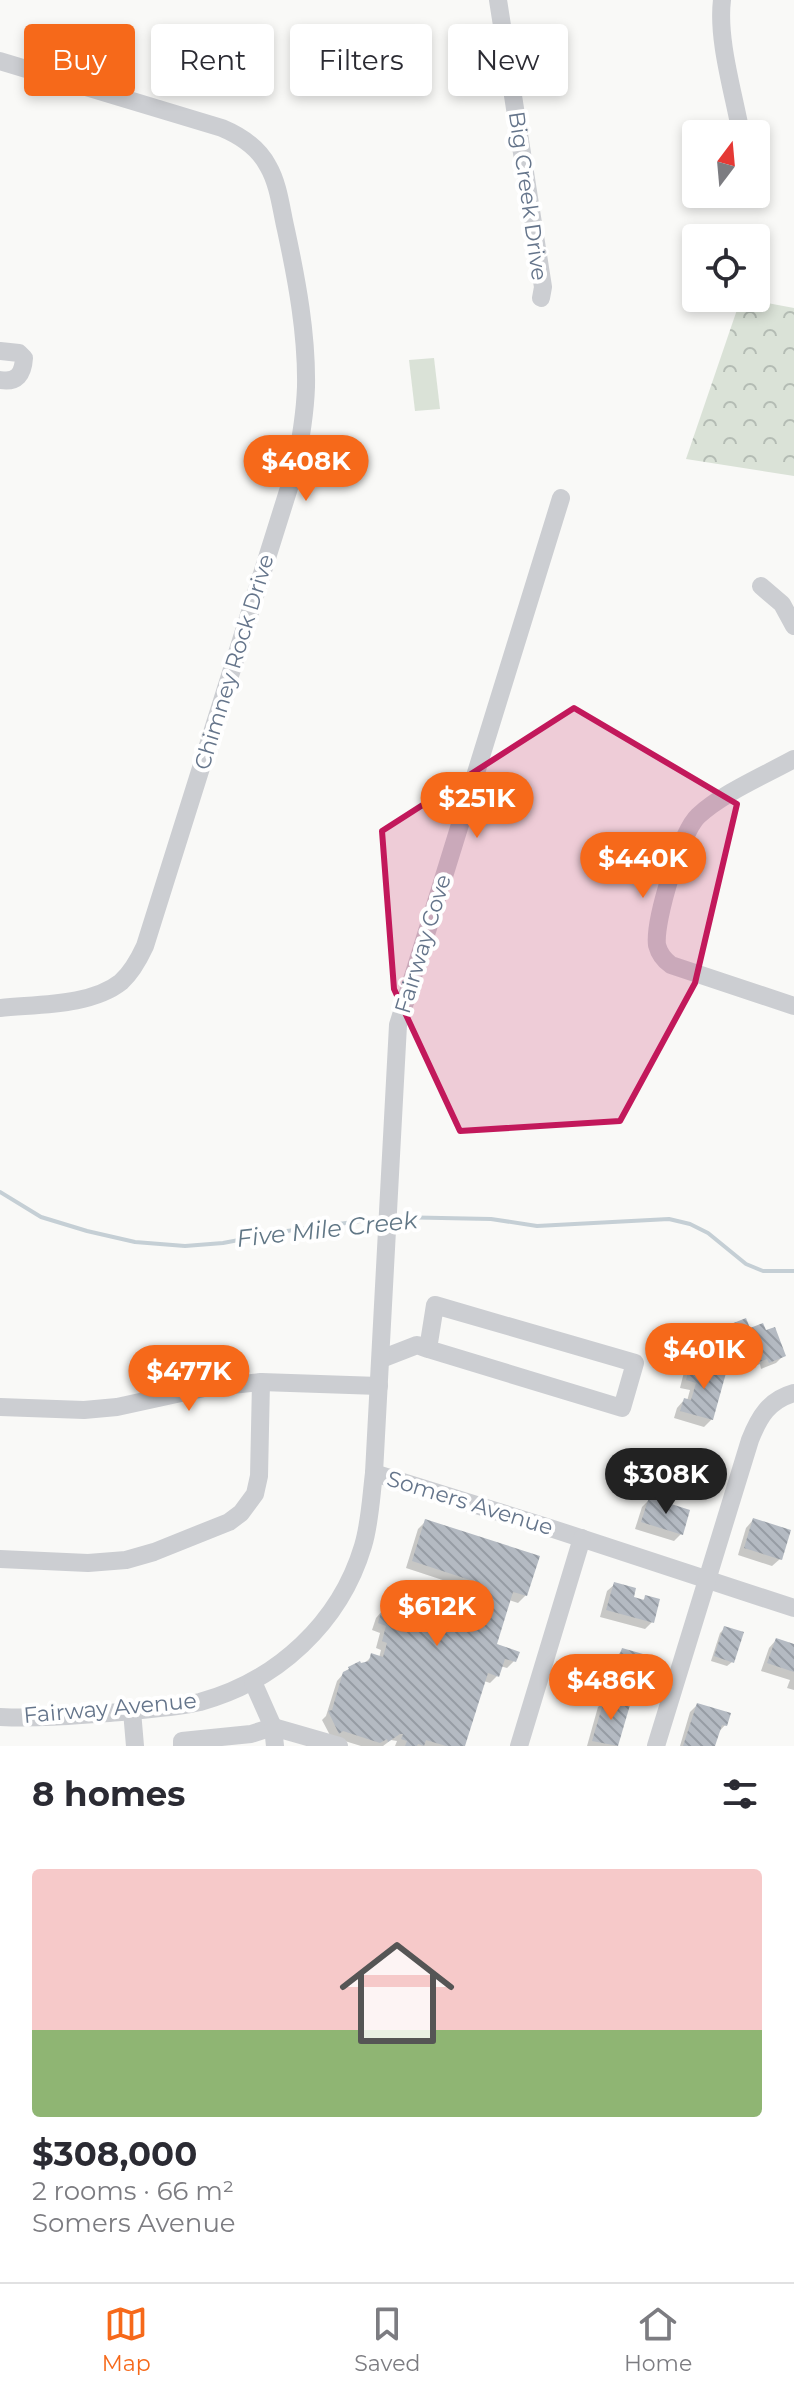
<!DOCTYPE html>
<meta charset="utf-8">
<style>
:root{--surface:#fff;--page:#f2f2f3;--text:#2b2b33;--muted:#7c7c81;--line:#e1e1e2;--accent:#f6691a}
body{margin:0;font-family:Montserrat,sans-serif;background:var(--page);color:var(--text);height:100vh;display:flex;flex-direction:column;font-size:30px;white-space:nowrap}
*{box-sizing:border-box;margin:0}
p{font-size:26px;color:var(--muted)}
.icon{flex:none;width:44px;height:44px;fill:none;stroke:currentColor;stroke-width:2;stroke-linecap:round;stroke-linejoin:round}
.map{position:relative;height:1746px;overflow:hidden}
.side{display:flex;flex-direction:column;background:var(--surface);flex:1}
.side>*{flex:none}
.hud{position:absolute;left:24px;top:24px;width:746px;height:72px;display:flex;gap:16px}
.needle{width:52px;rotate:16deg}
.fabs{position:absolute;left:682px;top:120px;display:grid;gap:16px}
.fabs a{display:grid;place-items:center;width:88px;height:88px;border-radius:8px;background:var(--surface);box-shadow:0 4px 12px #0003;font-size:40px}
.price{position:absolute;translate:-50% -68px;padding:0 18px;border-radius:28px;background:var(--accent);color:#fff;font-size:26px;line-height:52px;filter:drop-shadow(0 2px 4px #0008)}
.price::after{content:'';position:absolute;left:50%;top:48px;width:24px;height:18px;margin-left:-12px;background:inherit;clip-path:polygon(0 0,100% 0,50% 100%)}
.price.on{background:#222;color:#fff}
ul{padding:0;list-style:none}
li{display:grid;align-content:center;gap:16px;height:424px;padding:0 32px}
li span{display:grid;place-items:center;height:248px;border-radius:8px;color:#555}
li>.icon{margin-inline-start:auto}
span .icon{width:144px;height:144px;fill:#fffc;stroke-width:1}
li b{font-size:34px}
h2{display:flex;justify-content:space-between;align-items:center;height:96px;padding:0 32px;font-size:34px}
.pill{padding:0 28px;border-radius:8px;background:var(--surface);box-shadow:0 4px 12px #0003;font-size:28px;line-height:72px}
.pill.on{background:var(--accent);color:#fff}
.menu{display:flex;justify-content:space-around;align-items:center;height:112px;border-top:2px solid var(--line);background:var(--surface);font-size:22px;color:var(--muted)}
.menu a{display:grid;justify-items:center;gap:4px}
.menu .on{color:var(--accent)}
.map>svg:first-child{display:block}
.forest{fill:url(#forest-crowns)}
.pitch{fill:#dae2d7}
.shadow{fill:#0003}
.lines{fill:none;stroke-linecap:round;stroke-linejoin:round}
.stream{stroke:#c5cfd5;stroke-width:4}
.building{fill:url(#building-back-hatch)}
.minor{stroke:#ccced2;stroke-width:18}
.marked{fill:#c2185b;fill-opacity:0.2;stroke:#c2185b;stroke-width:6;stroke-linejoin:round}
.labels{text-anchor:middle;dominant-baseline:central;stroke-width:8;stroke-linejoin:round;paint-order:stroke}
.street-label{font-size:22px;fill:#65758b;stroke:#fff}
.water-label{font-size:24px;font-style:italic;fill:#617786;stroke:#fff}
</style>
<div class="map">
<svg width="794" height="1746" viewBox="0 0 794 1746">
<defs>
<pattern id="forest-crowns" width="20" height="18" patternUnits="userSpaceOnUse" patternTransform="scale(2)"><rect width="20" height="18" fill="#dae2d7"/><path d="M2 6a3 3 0 1 1 6 0M12 15a3 3 0 1 1 6 0" fill="none" stroke="#b4bcb4"/></pattern>
<pattern id="building-back-hatch" width="6" height="6" patternUnits="userSpaceOnUse" patternTransform="scale(2)"><rect width="6" height="6" fill="#b4bac2"/><path d="M-1 5l2 2M0 0l6 6M5-1l2 2" fill="none" stroke="#969ca4"/></pattern>
</defs>
<rect width="100%" height="100%" fill="#f9f9f7"/>
<polygon class="forest" points="741,298 794,308 794,476 686,459"/>
<polygon class="pitch" points="434,358 440,409 415,411 409,360"/>
<g class="shadow">
<polygon points="727,1328 749,1331 784,1355 776,1363 761,1369 760,1364 735,1374 720,1335"/>
<polygon points="691,1365 712,1419 704,1427 674,1418 677,1408 684,1400 687,1401 690,1390 680,1388 684,1372"/>
<polygon points="649,1500 681,1534 674,1541 635,1529 642,1507"/>
<polygon points="753,1520 780,1559 772,1566 738,1555 746,1528"/>
<polygon points="425,1522 526,1595 518,1603 509,1600 494,1646 514,1661 507,1668 500,1666 498,1675 490,1683 484,1681 463,1746 395,1746 397,1741 391,1740 383,1746 361,1746 335,1738 332,1739 322,1720 326,1716 337,1681 344,1673 365,1663 372,1656 379,1658 381,1650 376,1648 380,1633 372,1630 376,1618 383,1610 387,1612 396,1601 460,1621 470,1589 406,1568 418,1529"/>
<polygon points="615,1584 631,1599 642,1601 646,1597 652,1622 645,1629 600,1617 607,1591"/>
<polygon points="725,1628 732,1662 727,1666 711,1661 720,1633"/>
<polygon points="776,1640 794,1646 794,1690 787,1688 790,1680 761,1671 769,1648"/>
<polygon points="622,1650 630,1690 626,1694 607,1688 618,1655"/>
<polygon points="606,1700 627,1706 616,1746 587,1746 598,1707"/>
<polygon points="697,1705 725,1725 717,1734 713,1746 680,1746 690,1712"/>
</g>
<g class="lines">
<g class="stream">
<polyline points="0,1192 41,1217 87,1231 135,1242 185,1246 223,1243 287,1231 383,1218"/>
<polyline points="392,1217 491,1219 537,1226 669,1219 690,1224 708,1233 746,1264 763,1271 794,1271"/>
</g>
</g>
<g class="building">
<polygon points="746,1318 750,1328 763,1323 766,1330 775,1327 786,1356 769,1363 767,1359 743,1368 726,1326"/>
<polygon points="690,1363 726,1373 713,1420 680,1411 684,1398 691,1400 696,1383 686,1380"/>
<polygon points="649,1497 690,1510 683,1535 641,1522"/>
<polygon points="753,1518 791,1530 782,1560 744,1548"/>
<polygon points="425,1519 540,1556 527,1596 513,1592 497,1644 520,1652 516,1662 505,1659 499,1677 488,1673 465,1746 446,1746 426,1740 424,1746 418,1744 417,1746 405,1746 407,1741 401,1739 403,1734 400,1734 388,1742 387,1739 380,1743 343,1731 339,1734 328,1711 332,1710 343,1672 349,1669 348,1667 360,1661 361,1663 369,1661 371,1653 383,1657 387,1643 382,1641 386,1626 378,1623 382,1608 391,1611 395,1598 464,1620 476,1582 412,1561"/>
<polygon points="614,1582 636,1588 634,1597 644,1600 645,1595 660,1599 654,1623 606,1610"/>
<polygon points="724,1626 744,1632 734,1663 714,1656"/>
<polygon points="776,1638 794,1644 794,1672 767,1663"/>
<polygon points="622,1648 643,1654 632,1691 610,1684"/>
<polygon points="605,1697 630,1705 618,1746 592,1741"/>
<polygon points="697,1703 731,1713 727,1726 722,1725 715,1746 683,1746"/>
</g>
<g class="lines">
<g class="minor">
<polyline points="498,0 543,287 541,298"/>
<path d="M 722,0 C 717,40 734,94 741,134"/>
<path d="M 0,61 L 222,128 C 241,136 258,147 268,166 C 279,185 281,209 286,230 C 297,281 307,335 306,387 C 305,416 300,444 294,472 L 145,946 C 139,959 132,972 121,982 C 91,1006 37,1004 0,1008"/>
<polyline points="756,153 761,157"/>
<path d="M 0,351 L 19,353 L 24,358 C 23,374 17,383 0,380"/>
<polyline points="761,586 782,604 794,626"/>
<path d="M 794,759 C 765,775 721,794 698,816 C 681,832 654,921 657,945 C 659,953 664,960 671,965 L 794,1006"/>
<polyline points="381,1359 417,1345 428,1349 622,1408 635,1363 435,1305 428,1349"/>
<polyline points="0,1407 84,1410 117,1407 204,1388 261,1382 379,1386"/>
<polyline points="374,1473 550,1528 794,1608"/>
<polyline points="0,1559 88,1563 126,1560 154,1552 229,1522 241,1513 255,1494 259,1476 261,1382"/>
<polyline points="132,1711 135,1746"/>
<path d="M 0,1717 C 41,1719 81,1715 121,1712 C 147,1709 174,1708 200,1702 C 277,1681 340,1623 363,1546 C 370,1523 371,1497 374,1473 L 398,1025 L 561,498"/>
<polyline points="182,1746 182,1741 251,1734 273,1727 253,1682"/>
<polyline points="275,1746 273,1727 339,1746"/>
<polyline points="519,1746 582,1538"/>
<path d="M 656,1746 L 750,1440 C 759,1417 769,1400 794,1393"/>
</g>
</g>
<path class="marked" d="M 574,708 L 737,804 L 695,983 L 620,1121 L 460,1131 L 394,989 L 382,831 Z"/>
<g class="labels">
<g class="street-label">
<text transform="translate(528 196) rotate(82)">Big Creek Drive</text>
<text transform="translate(234 662) rotate(-73)">Chimney Rock Drive</text>
<text transform="translate(423 944) rotate(-73)">Fairway Cove</text>
<text transform="translate(470 1503) rotate(17)">Somers Avenue</text>
<text transform="translate(110 1708) rotate(-5)">Fairway Avenue</text>
</g>
<g class="water-label">
<text transform="translate(327 1229) rotate(-6)">Five Mile Creek</text>
</g>
</g>
</svg>
<div class="fabs">
<a><svg class="needle" viewBox="-14 -14 28 28"><path d="M0-13l5 13h-10z" fill="#e53935"/><path d="M0 13l5-13h-10z" fill="#7c7c81"/></svg></a>
<a><svg class="icon" aria-label="locate" viewBox="0 0 24 24"><circle cx="12" cy="12" r="6"/><path d="M12 2v4M12 18v4M2 12h4M18 12h4"/></svg></a>
</div>
<b class="price" style="left:306px;top:503px">$408K</b>
<b class="price" style="left:477px;top:840px">$251K</b>
<b class="price" style="left:643px;top:900px">$440K</b>
<b class="price" style="left:704px;top:1391px">$401K</b>
<b class="price" style="left:189px;top:1413px">$477K</b>
<b class="price on" style="left:666px;top:1516px">$308K</b>
<b class="price" style="left:437px;top:1648px">$612K</b>
<b class="price" style="left:611px;top:1722px">$486K</b>
<div class="hud">
<a class="pill on">Buy</a>
<a class="pill">Rent</a>
<a class="pill">Filters</a>
<a class="pill">New</a>
</div>
</div>
<section class="side">
<h2>8 homes<svg class="icon" aria-label="filters" viewBox="0 0 24 24"><path d="M4 7h16M4 17h16"/><circle cx="9" cy="7" r="2"/><circle cx="15" cy="17" r="2"/></svg></h2>
<ul>
<li><span style="background:linear-gradient(#f6c9c9 65%,#8fb573 0)"><svg class="icon" aria-label="home" viewBox="0 0 24 24"><path d="M3 11l9-7 9 7M6 9v11h12V9"/></svg></span><div><b>$308,000</b><p>2 rooms · 66 m²</p><p>Somers Avenue</p></div></li>
</ul>
</section>
<nav class="menu">
<a class="on"><svg class="icon" aria-label="map" viewBox="0 0 24 24"><path d="M3 6l6-2 6 2 6-2v14l-6 2-6-2-6 2zM9 4v14M15 6v14"/></svg>Map</a>
<a><svg class="icon" aria-label="saved" viewBox="0 0 24 24"><path d="M7 4h10v16l-5-4-5 4z"/></svg>Saved</a>
<a><svg class="icon" aria-label="home" viewBox="0 0 24 24"><path d="M3 11l9-7 9 7M6 9v11h12V9"/></svg>Home</a>
</nav>
